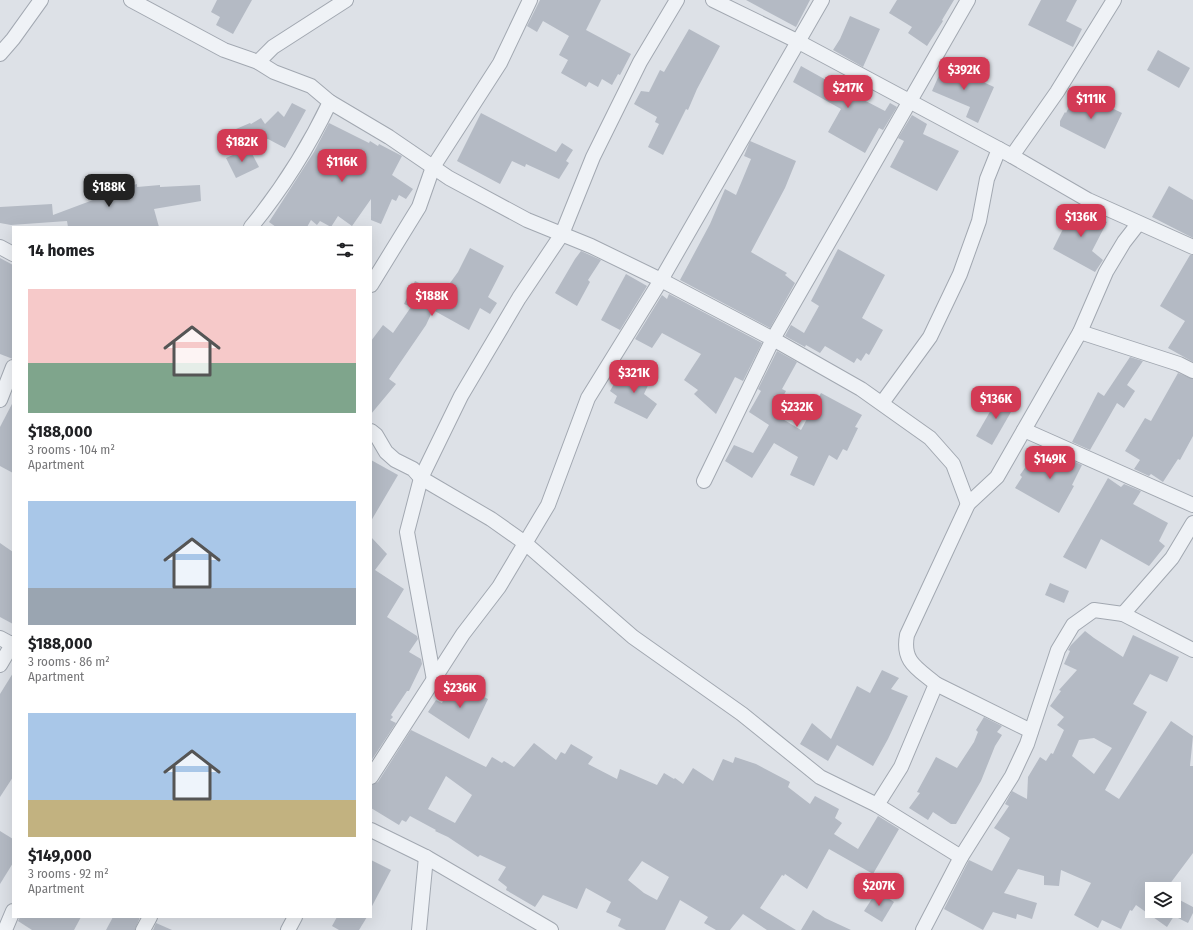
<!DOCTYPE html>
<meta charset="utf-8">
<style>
:root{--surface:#fff;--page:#f6f6f6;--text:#202124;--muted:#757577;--accent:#d33a55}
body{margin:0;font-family:"Fira Sans Condensed",sans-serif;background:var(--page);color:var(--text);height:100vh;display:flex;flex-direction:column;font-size:15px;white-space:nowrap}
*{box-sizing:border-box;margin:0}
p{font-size:13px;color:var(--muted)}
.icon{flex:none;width:22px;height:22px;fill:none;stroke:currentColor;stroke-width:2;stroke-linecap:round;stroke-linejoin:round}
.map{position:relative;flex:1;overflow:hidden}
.drawer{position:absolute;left:12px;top:226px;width:360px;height:692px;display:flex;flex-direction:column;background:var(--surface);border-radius:0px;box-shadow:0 4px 16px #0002}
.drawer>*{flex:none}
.controls{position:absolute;left:1145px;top:882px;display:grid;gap:8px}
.controls a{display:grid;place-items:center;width:36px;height:36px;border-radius:0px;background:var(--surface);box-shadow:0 4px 16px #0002;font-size:20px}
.price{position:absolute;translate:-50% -34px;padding:0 9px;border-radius:8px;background:var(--accent);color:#fff;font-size:13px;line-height:26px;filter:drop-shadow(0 1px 2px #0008)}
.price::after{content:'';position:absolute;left:50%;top:24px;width:12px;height:9px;margin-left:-6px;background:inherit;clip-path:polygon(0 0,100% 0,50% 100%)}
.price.active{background:#222;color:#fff}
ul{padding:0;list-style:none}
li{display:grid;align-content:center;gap:8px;height:212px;padding:0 16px}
li span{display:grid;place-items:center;height:124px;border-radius:0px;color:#555}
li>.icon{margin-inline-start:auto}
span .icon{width:72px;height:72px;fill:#fffc;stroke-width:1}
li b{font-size:17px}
h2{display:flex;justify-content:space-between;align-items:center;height:48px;padding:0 16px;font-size:17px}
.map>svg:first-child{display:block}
.building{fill:#b4bac4;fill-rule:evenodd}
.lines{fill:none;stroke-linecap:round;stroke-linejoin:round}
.street-casing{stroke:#a2a8b1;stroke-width:16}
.street{stroke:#eff2f6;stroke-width:14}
</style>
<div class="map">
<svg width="1193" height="930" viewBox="0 0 1193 930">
<rect width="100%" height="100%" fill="#dde1e7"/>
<g class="building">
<polygon points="217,0 252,0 233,34 216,25 220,17 211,12"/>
<polygon points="540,0 601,0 586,30 631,54 620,75 618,74 612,85 602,79 598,87 589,82 586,87 561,73 568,60 559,55 569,36 543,21 537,32 527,26"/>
<polygon points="746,0 810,0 796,27"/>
<polygon points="897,0 954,0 942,20 943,21 927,46 908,33 912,27 889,13"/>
<polygon points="1041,0 1077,0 1066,21 1082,29 1073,47 1028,25"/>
<polygon points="850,16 880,29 863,67 833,50 840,39"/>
<polygon points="689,29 720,46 697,89 688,110 686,109 663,155 648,147 659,124 655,122 657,117 634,104 641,91 649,92 660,70 664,72"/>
<polygon points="1158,50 1190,68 1179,88 1147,70"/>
<polygon points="944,64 994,87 978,123 966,117 970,107 932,91"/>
<polygon points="801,66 837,86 843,75 857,82 856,84 863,88 858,97 885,111 890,103 897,107 883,130 879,128 865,153 828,132 841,109 793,82"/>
<polygon points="1077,91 1122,113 1105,149 1060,126 1060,121 1065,112 1066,113"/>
<polygon points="292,103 306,110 285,148 268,139 234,144 229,132 250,123 251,124 261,118 265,124 278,111 284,117"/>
<polygon points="481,113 556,152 562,143 573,150 566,161 569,163 559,179 526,164 525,167 512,161 500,184 457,161"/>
<polygon points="912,115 927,124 923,134 959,151 937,191 890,167 904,141 898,138"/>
<polygon points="329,123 369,143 370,141 378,146 379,144 402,156 392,175 413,189 406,199 399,195 396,201 392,199 381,224 371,220 371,199 352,226 338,216 331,227 320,221 317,225 311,220 307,227 276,227 269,222 314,152"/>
<polygon points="750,141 796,161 785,188 751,252 787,273 785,275 795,283 770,328 680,280 710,224 725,189 736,195 751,159 744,156"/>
<polygon points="249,148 259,167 236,178 226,158"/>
<polygon points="137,184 137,187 160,185 160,187 200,185 201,201 154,209 159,227 68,227 67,221 11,225 0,223 0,207 52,204 53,215 93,200 92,197"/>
<polygon points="1169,186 1193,200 1193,238 1152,217"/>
<polygon points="1075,205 1107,222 1092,251 1103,260 1095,272 1053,249"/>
<polygon points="470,248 504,266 488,297 497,303 490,314 480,308 469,330 433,310 426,325 389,379 396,384 371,414 371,341 383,325 393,333 411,307 404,304 415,281 442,294 458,272"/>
<polygon points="838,249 885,275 862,318 883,330 869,355 866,353 861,361 857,358 854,363 825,346 820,353 806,345 805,347 785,336 791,325 804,333 819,306 811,301"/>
<polygon points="581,251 601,260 588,280 590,282 577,306 555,293 575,259"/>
<polygon points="1190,255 1193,255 1193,362 1168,348 1185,321 1160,306"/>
<polygon points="0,258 13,265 13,359 0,354"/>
<polygon points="626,274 647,286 620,330 601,320"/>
<polygon points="669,294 762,343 743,381 735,377 716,414 694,394 698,390 684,380 701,354 662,333 652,348 635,339 662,295 667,299"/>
<polygon points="777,351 797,362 782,389 786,391 779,404 781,406 776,415 801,430 821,393 862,415 855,427 858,428 847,451 843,449 837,460 829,455 814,486 790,475 798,457 774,443 752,478 725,461 734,445 753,453 769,425 749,412 761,391 758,389"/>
<polygon points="1130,357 1143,361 1127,385 1135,391 1124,408 1117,403 1090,450 1072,442 1098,392 1104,396"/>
<polygon points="631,368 651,379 644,394 657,404 647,419 614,403 617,396 610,391 616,380 622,384"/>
<polygon points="1178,373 1193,379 1193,436 1180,460 1178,459 1163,482 1151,474 1149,476 1134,469 1140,460 1125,451 1145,418 1151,421"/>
<polygon points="999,396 1015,405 992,445 976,436"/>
<polygon points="13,402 13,473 0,466 0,427"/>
<polygon points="1045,448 1082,465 1072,485 1074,486 1059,513 1015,488 1022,477 1020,475 1029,462 1035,465"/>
<polygon points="371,460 398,475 371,521"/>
<polygon points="1108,478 1121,487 1124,484 1141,491 1133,504 1168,523 1159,541 1165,546 1149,566 1101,539 1086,569 1063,557"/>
<polygon points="371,537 387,554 375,570 404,589 387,617 417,636 418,639 409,652 421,659 422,664 409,691 407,691 391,715 393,717 390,720 396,723 371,761"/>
<polygon points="0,543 13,552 13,624 0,617"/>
<polygon points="1050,583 1069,591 1064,603 1045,595"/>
<path d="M 1085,631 L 1094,638 L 1123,657 L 1133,635 L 1179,657 L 1167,682 L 1150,674 L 1133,704 L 1147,712 L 1105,790 L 1119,799 L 1171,721 L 1193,736 L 1190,766 L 1193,766 L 1193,853 L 1166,889 L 1152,889 L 1152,911 L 1174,911 L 1174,897 L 1193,907 L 1193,913 L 1188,923 L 1174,916 L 1167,927 L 1136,905 L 1132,911 L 1130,910 L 1121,929 L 1102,920 L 1098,928 L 1074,915 L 1091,883 L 1061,870 L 1059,886 L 1044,885 L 1044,876 L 1018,869 L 1004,893 L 1037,903 L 1032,919 L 1017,914 L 1016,919 L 993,912 L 983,930 L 944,909 L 969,860 L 992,871 L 1010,838 L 994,828 L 1009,806 L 1005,804 L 1012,791 L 1027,799 L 1028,777 L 1040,757 L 1046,761 L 1051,753 L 1053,754 L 1064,730 L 1057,725 L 1064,717 L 1050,706 L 1061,691 L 1059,690 L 1077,670 L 1064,664 L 1070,651 L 1068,650 L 1071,645 ZM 1094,738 L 1112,748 L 1094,774 L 1072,756 L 1079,740 Z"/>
<polygon points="882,670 899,678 891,689 908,696 888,739 873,766 837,745 828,761 800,744 812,723 831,739 857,686 870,693"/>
<polygon points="13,673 13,777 0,797 0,694"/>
<polygon points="452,681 488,699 469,739 428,712 436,700 442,703"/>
<polygon points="984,717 1002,726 997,732 1002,735 995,746 981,781 956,824 951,824 933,812 928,820 909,808 920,793 917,792 936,757 957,768 974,742 978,732 976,730"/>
<path d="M 411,730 L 486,767 L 492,757 L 502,763 L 504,761 L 514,767 L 534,743 L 556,760 L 561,752 L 565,754 L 571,744 L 593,757 L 588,764 L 617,779 L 620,769 L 657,785 L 664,773 L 674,779 L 675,778 L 683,784 L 693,768 L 713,781 L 723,759 L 733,763 L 735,757 L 756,764 L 790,782 L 788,787 L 810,804 L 815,796 L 839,809 L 835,818 L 842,823 L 834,834 L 858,849 L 878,816 L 899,829 L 873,874 L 829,849 L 807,889 L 785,874 L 784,876 L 782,875 L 760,908 L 796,930 L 767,930 L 743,914 L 730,930 L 716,930 L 704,923 L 708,917 L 680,900 L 665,930 L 626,930 L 618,926 L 621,919 L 606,912 L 611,902 L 586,888 L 577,909 L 543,895 L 535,907 L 506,890 L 507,887 L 498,880 L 506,867 L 480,855 L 478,857 L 448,837 L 435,831 L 436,830 L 410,816 L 406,822 L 402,820 L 399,825 L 371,808 L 371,785 L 378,782 ZM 446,776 L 472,795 L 455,823 L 428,809 ZM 642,861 L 669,877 L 657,900 L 644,893 L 628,880 Z"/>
<polygon points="0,831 13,839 13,863 0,884"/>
<polygon points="371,860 391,870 371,908"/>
<polygon points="877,891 894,902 882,922 864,911"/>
<polygon points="813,910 825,918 851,930 801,930"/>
<polygon points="20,917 81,917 74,930 32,930 18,921"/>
<polygon points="113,917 140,917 135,930 106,930"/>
<polygon points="337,917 367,917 359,930 339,930 332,926"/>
<polygon points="156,923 172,930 153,930"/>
</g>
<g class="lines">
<g class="street-casing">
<g id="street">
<polyline points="131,0 224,50 258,62"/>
<polyline points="713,0 797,41 1012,156 1088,200 1193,247"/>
<polyline points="0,54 13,39 41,0"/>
<polyline points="330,102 389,137 449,178 527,220 591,246 661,280 773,339 861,389 930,438 953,464 968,504"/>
<polyline points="1012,156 1057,92 1114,0"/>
<path d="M 251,227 C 282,189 309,146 330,102 L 311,86 L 274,72 L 258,62 L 273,47 L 346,0"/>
<polyline points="0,247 13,254"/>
<polyline points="371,285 419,207 433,167 500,63 530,0"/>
<polyline points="1080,332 1179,364 1193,371"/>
<polyline points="0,400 13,367"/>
<polyline points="882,403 930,337 960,274 979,221 987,179 999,149"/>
<polyline points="1024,430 1193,505"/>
<polyline points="371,431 376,435 386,452 395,460 413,469 421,478 491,519 525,543 633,637 742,714 820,777 877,805"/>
<polyline points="704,481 773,339 968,0"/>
<polyline points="1123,614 1193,650"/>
<polyline points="0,638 13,645"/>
<polyline points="0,665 13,643"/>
<polyline points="434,680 407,532 421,478 461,396 519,298 562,234 593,157 640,62 677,0"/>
<polyline points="936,684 1031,731"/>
<polyline points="371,777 463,634 499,587 548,505 588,398 661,280 822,0"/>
<polyline points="371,830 426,857 551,930"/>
<path d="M 961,857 L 877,805 L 901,767 L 936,684 C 917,668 902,662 907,635 L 968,504 L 997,477 L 1080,332 L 1106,272 L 1124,242 L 1138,224"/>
<polyline points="5,930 13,911"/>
<polyline points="143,930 150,917"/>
<polyline points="288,930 295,917"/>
<polyline points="419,930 426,857"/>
<polyline points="923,930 961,857 1012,776 1027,744 1058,650 1073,625 1094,610 1123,614 1172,558 1193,523"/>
</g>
</g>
<use href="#street" class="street"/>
</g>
</svg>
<div class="controls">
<a><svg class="icon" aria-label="layers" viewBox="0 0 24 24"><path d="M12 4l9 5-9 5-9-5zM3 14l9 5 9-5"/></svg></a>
</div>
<b class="price" style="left:964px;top:91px">$392K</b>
<b class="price" style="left:848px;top:109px">$217K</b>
<b class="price" style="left:1091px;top:120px">$111K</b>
<b class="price" style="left:242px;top:163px">$182K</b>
<b class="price" style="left:342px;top:183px">$116K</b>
<b class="price active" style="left:109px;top:208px">$188K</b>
<b class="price" style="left:1081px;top:238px">$136K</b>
<b class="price" style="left:432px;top:317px">$188K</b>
<b class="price" style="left:634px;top:394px">$321K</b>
<b class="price" style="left:996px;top:420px">$136K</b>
<b class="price" style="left:797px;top:428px">$232K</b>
<b class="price" style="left:1050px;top:480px">$149K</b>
<b class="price" style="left:460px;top:709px">$236K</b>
<b class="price" style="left:879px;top:907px">$207K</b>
<section class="drawer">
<h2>14 homes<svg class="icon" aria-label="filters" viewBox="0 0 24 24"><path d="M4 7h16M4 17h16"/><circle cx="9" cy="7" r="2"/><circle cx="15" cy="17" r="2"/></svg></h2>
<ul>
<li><span style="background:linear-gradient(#f6c9c9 60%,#7fa58c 0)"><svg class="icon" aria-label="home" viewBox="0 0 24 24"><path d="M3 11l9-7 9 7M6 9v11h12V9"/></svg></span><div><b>$188,000</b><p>3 rooms · 104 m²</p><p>Apartment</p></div></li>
<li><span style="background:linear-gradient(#a9c7e8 70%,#9aa5b1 0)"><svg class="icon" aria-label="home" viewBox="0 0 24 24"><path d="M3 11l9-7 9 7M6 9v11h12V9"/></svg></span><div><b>$188,000</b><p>3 rooms · 86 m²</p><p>Apartment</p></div></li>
<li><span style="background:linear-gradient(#a9c7e8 70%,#c2b280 0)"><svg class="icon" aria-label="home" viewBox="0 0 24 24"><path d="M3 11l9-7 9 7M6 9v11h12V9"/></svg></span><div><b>$149,000</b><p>3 rooms · 92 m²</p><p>Apartment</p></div></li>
</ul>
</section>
</div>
